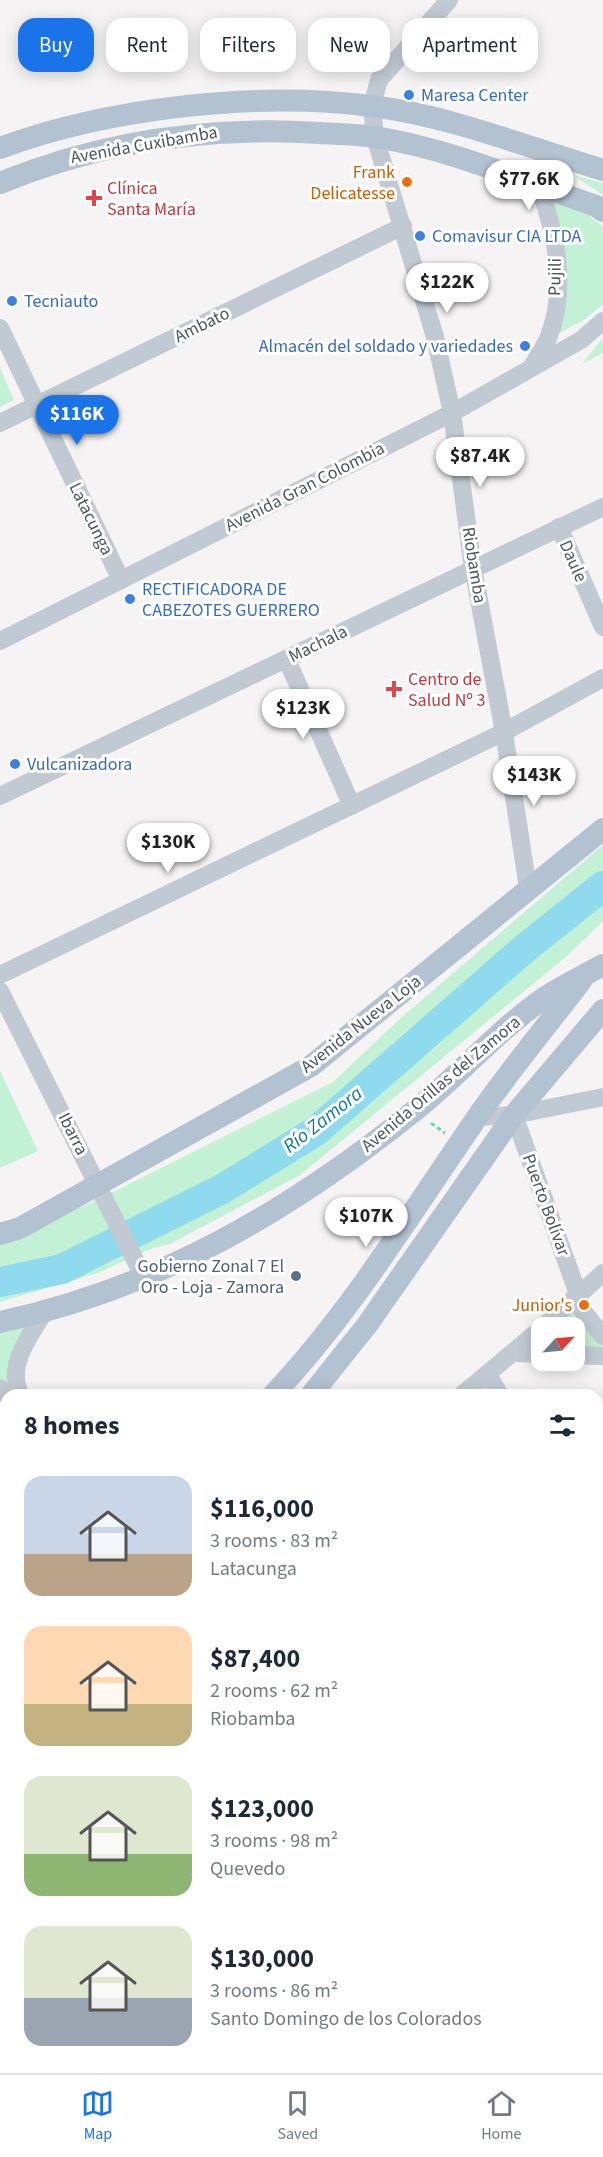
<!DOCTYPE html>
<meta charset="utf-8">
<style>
:root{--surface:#fff;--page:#f6f6f7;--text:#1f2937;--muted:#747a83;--line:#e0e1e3;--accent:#1a73e8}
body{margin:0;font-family:"Source Sans 3",sans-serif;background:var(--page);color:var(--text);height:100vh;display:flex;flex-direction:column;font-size:22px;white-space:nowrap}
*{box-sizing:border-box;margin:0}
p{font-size:20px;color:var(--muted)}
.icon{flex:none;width:33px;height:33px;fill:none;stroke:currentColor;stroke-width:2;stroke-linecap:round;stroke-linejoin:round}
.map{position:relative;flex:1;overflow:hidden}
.panel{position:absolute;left:0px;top:1389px;width:603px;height:684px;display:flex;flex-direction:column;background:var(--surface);border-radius:18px 18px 0 0;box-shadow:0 3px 15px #0003}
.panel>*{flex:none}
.hud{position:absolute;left:18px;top:18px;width:567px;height:54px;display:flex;gap:12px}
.needle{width:39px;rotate:64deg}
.fabs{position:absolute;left:531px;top:1317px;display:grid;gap:12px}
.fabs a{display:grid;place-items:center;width:54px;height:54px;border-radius:12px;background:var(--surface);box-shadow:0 3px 15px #0003;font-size:30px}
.price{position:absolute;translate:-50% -51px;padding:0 14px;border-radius:21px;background:#fff;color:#222;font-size:20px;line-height:39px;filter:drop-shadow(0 2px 3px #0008)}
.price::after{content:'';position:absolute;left:50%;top:36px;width:18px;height:14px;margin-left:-9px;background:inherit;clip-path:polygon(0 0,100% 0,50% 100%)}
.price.current{background:var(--accent);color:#fff}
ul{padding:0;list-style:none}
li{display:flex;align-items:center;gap:18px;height:150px;padding:0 24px}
li span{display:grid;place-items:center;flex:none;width:168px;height:120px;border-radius:18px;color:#555}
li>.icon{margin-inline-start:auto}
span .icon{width:72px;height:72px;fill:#fffc;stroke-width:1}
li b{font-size:26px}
h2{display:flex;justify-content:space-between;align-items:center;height:72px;padding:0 24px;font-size:26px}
.pill{padding:0 21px;border-radius:18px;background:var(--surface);box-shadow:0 3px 15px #0003;font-size:21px;line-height:54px}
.pill.current{background:var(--accent);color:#fff}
.menu{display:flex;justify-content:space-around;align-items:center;height:84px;border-top:2px solid var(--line);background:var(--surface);font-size:16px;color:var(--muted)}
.menu a{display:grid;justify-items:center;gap:3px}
.menu .current{color:var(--accent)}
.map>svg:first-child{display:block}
.green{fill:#c3f1d5}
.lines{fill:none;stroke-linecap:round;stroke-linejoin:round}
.river{stroke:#90daee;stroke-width:30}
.path{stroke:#7ad0a6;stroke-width:3;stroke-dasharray:4.5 3;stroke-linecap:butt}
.minor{stroke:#c1cad2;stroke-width:18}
.major{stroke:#b3c2d1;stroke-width:22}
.shop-dot{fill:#3f7fe0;stroke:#fff;stroke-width:2}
.food-dot{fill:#e8710a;stroke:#fff;stroke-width:2}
.health-dot{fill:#e0444e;stroke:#fff;stroke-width:2}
.service-dot{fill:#5c6f8a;stroke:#fff;stroke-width:2}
.labels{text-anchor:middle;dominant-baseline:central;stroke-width:6;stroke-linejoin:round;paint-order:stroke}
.shop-label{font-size:18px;fill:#366cbe;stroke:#fff;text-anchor:start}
.street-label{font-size:18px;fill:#4a5661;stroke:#fff}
.food-label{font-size:18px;fill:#c56008;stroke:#fff;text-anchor:end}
.health-label{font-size:18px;fill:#be3a42;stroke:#fff;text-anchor:start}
.service-label{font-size:18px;fill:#4e5e75;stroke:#fff;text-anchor:end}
.water-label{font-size:20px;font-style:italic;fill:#0c7c9b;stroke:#fff}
</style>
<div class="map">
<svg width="603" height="2073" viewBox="0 0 603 2073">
<rect width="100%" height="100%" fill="#f5f3f3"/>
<g class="green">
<polygon points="573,175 603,183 603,195"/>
<path d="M 550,197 L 587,214 L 603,227 L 603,304 L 584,320 L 559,333 C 563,285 569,242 550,197 Z"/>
<polygon points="603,338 603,353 582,364"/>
<polygon points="0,368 14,400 0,407"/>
<polygon points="603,845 603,921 567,956 300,1175 170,1244 153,1248 98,1273 0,1302 0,1241 95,1201 333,1082 402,1017"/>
<polygon points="0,1071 38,1151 0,1168"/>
<polygon points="573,1299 603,1336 603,1356 575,1355 574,1328 542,1328"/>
<polygon points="44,1313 15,1386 0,1388 0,1322"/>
<polygon points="6,1958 6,2067 44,2067 40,2073 0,2073 0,1966"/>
<polygon points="603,1977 603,2056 597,2047 597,1981"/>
<polygon points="238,2067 274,2067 284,2073 246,2073"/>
</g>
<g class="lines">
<polyline class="river" points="0,1282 62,1269 222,1189 316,1131 524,949 603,886"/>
<g class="path">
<polyline points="431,1123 445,1133"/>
<polyline points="0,2008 6,2011"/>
<polyline points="0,2022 6,2024"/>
<polyline points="3,2022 6,2016"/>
<polyline points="8,2073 9,2067"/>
<polyline points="583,2073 596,2067"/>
</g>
<g class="minor">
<polyline points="449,0 379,80 372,106 375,137 435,337 452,413 473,568 504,732 528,888"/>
<polyline points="0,328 121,580"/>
<path d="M 533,365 C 538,356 545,346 549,336 C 567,289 556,233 539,187"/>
<polyline points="0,423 403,226"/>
<polyline points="559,527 603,627"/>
<polyline points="0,641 452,413 581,340 603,321"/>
<polyline points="287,660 352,806"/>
<polyline points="0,796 603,507"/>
<polyline points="0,975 504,732 603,678"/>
<polyline points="0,991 144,1278"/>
<polyline points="514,1115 578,1294"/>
<polyline points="478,1117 514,1115 603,1097"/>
<polyline points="573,1299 603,1336"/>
<polyline points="542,1328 603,1273"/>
<polyline points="515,1353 542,1354"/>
<polyline points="574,1355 603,1356"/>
<polyline points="488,1375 500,1395"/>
<polyline points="0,1388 7,1395"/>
<path d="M 21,1395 C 5,1368 30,1335 44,1313"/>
<polyline points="462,1395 542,1328"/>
<polyline points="0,1465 6,1459"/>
<polyline points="597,1610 603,1608"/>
<polyline points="597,1680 603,1679"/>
<polyline points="0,1944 6,1938"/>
<polyline points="306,2067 313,2073"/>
<polyline points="332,2067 335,2073"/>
</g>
<g class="major">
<path d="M 0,148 C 108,108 257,91 371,106 C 447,115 530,148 603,170"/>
<path d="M 0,183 C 102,141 211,126 320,133 C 338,134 357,134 375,137 C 451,149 524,181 596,206 L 603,211"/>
<polyline points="0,1234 20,1228 311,1066 603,829"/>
<path d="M 0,1322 C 158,1288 288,1212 413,1112 C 458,1076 497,1031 544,998 C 562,986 583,976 603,965"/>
<path d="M 273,1395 C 352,1311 411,1213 476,1119 C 509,1071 546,1027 581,981"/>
<polyline points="311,1395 367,1325 514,1115 603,1010"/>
<polyline points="0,1659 6,1654"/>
<polyline points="0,1699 6,1693"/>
</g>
</g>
<g class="shop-dot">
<circle cx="409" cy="95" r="6"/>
<circle cx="420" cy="236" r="6"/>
<circle cx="12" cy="301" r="6"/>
<circle cx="525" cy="346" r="6"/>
<circle cx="130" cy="599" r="6"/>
<circle cx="15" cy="764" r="6"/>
</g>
<g class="food-dot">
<circle cx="407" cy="182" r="6"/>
<circle cx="584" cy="1305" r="6"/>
</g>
<g class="health-dot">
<path d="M91 189h6v6h6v6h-6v6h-6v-6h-6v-6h6z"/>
<path d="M391 680h6v6h6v6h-6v6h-6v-6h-6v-6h6z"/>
</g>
<circle class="service-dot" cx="296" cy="1276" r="6"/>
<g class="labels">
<g class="shop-label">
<text x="421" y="95">Maresa Center</text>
<text x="432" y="236">Comavisur CIA LTDA</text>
<text x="24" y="301">Tecniauto</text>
<text x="513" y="346" text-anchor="end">Almacén del soldado y variedades</text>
<text x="142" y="589">RECTIFICADORA DE<tspan x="142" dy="21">CABEZOTES GUERRERO</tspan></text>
<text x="27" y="764">Vulcanizadora</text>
</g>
<g class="street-label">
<text transform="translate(144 145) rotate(-10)">Avenida Cuxibamba</text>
<text transform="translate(555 277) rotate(-89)">Pujili</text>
<text transform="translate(202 325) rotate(-26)">Ambato</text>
<text transform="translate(305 487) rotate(-27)">Avenida Gran Colombia</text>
<text transform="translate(91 519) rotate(64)">Latacunga</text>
<text transform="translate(573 561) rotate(66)">Daule</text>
<text transform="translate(474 565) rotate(81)">Riobamba</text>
<text transform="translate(318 644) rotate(-26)">Machala</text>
<text transform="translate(361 1024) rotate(-38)">Avenida Nueva Loja</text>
<text transform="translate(441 1084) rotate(-40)">Avenida Orillas del Zamora</text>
<text transform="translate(73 1134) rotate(63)">Ibarra</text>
<text transform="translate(546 1205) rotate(70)">Puerto Bolívar</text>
</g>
<g class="food-label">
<text x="395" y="172">Frank<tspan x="395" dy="21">Delicatesse</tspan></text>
<text x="572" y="1305">Junior's</text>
</g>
<g class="health-label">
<text x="107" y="188">Clínica<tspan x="107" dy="21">Santa María</tspan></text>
<text x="408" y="679">Centro de<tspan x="408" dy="21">Salud Nº 3</tspan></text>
</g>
<g class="service-label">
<text x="284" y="1266">Gobierno Zonal 7 El<tspan x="284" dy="21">Oro - Loja - Zamora</tspan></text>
</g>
<g class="water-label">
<text transform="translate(323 1120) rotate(-38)">Río Zamora</text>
</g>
</g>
</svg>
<div class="fabs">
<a><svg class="needle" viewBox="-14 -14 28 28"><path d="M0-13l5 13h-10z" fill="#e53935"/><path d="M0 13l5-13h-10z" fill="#747a83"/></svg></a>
</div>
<b class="price" style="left:529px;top:211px">$77.6K</b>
<b class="price" style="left:447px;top:314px">$122K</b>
<b class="price current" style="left:77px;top:446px">$116K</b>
<b class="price" style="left:480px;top:488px">$87.4K</b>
<b class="price" style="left:303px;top:740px">$123K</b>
<b class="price" style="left:534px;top:807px">$143K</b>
<b class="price" style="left:168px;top:874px">$130K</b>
<b class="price" style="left:366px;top:1248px">$107K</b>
<div class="hud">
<a class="pill current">Buy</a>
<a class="pill">Rent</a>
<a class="pill">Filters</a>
<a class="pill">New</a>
<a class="pill">Apartment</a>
</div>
<section class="panel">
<h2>8 homes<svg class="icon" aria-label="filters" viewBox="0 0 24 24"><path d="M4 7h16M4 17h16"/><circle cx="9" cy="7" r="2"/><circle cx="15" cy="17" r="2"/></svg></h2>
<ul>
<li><span style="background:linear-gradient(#c9d6e8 65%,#b9a48a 0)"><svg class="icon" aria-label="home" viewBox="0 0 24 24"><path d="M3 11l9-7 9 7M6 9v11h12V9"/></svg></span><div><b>$116,000</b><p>3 rooms · 83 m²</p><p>Latacunga</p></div></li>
<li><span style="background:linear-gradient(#ffd9b3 65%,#c2b280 0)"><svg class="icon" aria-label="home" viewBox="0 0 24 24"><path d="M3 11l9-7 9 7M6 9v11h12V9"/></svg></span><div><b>$87,400</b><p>2 rooms · 62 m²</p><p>Riobamba</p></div></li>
<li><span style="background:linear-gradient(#dfe7d0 65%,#8fb573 0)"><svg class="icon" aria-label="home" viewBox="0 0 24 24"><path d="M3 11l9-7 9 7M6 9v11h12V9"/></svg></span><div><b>$123,000</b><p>3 rooms · 98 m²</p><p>Quevedo</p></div></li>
<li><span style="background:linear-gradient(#dfe7d0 60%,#9aa5b1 0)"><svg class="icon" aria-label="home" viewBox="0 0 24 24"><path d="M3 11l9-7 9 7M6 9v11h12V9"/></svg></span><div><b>$130,000</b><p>3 rooms · 86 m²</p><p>Santo Domingo de los Colorados</p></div></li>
</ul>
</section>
</div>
<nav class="menu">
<a class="current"><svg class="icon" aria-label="map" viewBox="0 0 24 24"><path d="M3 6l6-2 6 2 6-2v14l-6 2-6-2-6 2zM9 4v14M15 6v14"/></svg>Map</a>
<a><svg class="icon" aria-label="saved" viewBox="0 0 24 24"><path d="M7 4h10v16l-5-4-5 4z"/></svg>Saved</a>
<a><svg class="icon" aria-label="home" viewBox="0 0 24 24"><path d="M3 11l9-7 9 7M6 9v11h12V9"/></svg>Home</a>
</nav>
